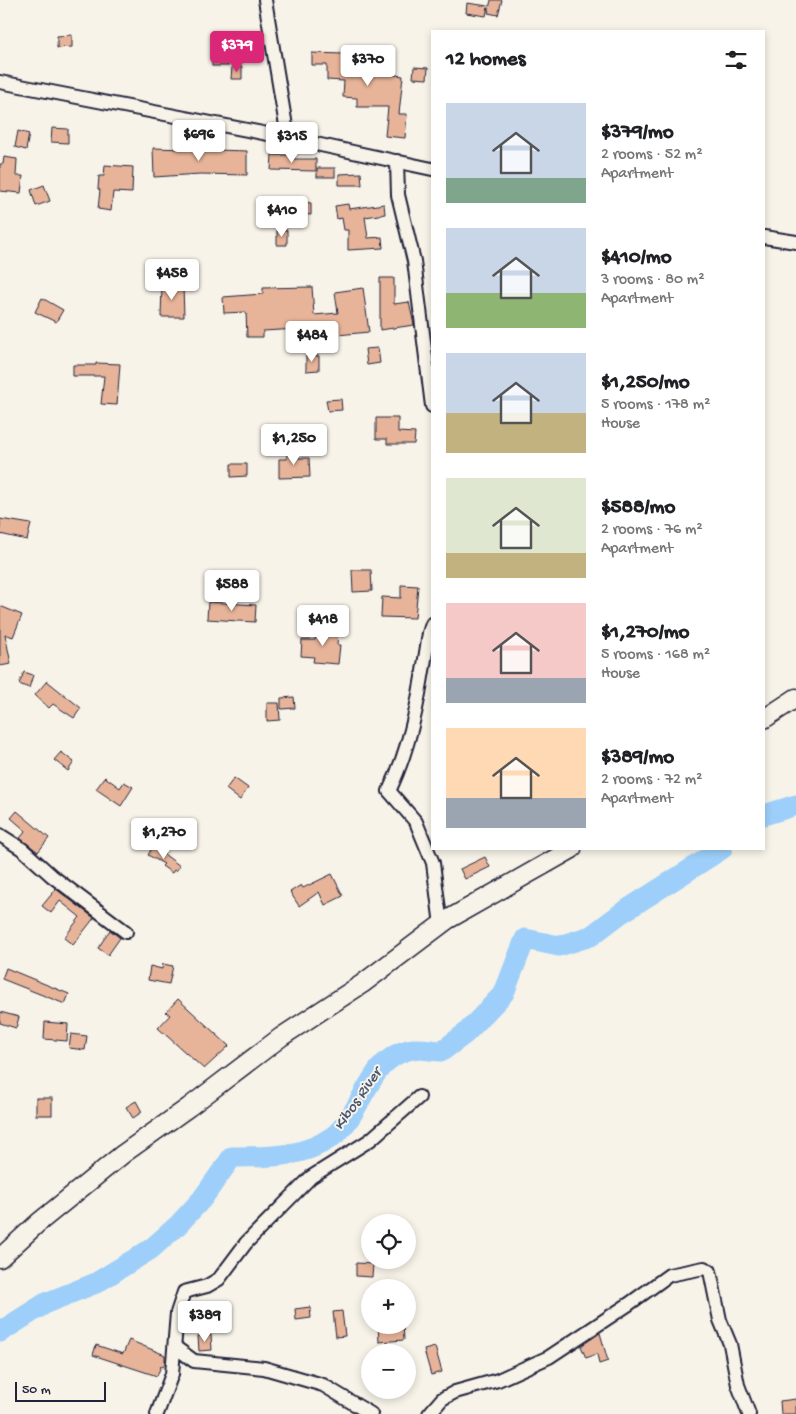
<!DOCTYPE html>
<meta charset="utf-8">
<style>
:root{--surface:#fff;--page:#f2f2f2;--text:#202124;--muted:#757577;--accent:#db2777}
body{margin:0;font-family:"Gochi Hand",sans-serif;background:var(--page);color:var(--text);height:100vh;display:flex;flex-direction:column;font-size:19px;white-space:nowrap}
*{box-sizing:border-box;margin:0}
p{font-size:16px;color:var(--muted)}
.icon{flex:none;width:28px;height:28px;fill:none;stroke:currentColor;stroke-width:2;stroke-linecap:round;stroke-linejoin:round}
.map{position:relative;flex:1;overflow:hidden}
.sheet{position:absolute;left:431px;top:30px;width:334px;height:820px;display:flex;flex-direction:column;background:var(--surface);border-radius:0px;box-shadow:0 2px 8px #0003}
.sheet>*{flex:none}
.controls{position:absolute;left:361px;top:1214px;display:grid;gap:10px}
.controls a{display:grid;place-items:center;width:55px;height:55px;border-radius:50%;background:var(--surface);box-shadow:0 2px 8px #0003;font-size:25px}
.scale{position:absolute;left:15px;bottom:12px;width:91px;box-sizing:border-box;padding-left:5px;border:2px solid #22223b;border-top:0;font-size:14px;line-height:18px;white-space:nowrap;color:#22223b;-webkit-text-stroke:4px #f7f3e8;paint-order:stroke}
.price{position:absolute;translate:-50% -42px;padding:0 11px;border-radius:5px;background:#fff;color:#222;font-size:16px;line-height:32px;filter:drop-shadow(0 1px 2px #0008)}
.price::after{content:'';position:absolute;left:50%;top:30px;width:15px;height:11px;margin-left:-8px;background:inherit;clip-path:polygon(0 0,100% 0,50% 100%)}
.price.current{background:var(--accent);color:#fff}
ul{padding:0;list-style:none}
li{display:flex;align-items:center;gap:15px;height:125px;padding:0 15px}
li span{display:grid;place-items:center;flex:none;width:140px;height:100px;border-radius:0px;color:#555}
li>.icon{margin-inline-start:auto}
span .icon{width:60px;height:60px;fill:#fffc;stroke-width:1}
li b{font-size:21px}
h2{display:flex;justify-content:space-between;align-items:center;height:60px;padding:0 15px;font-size:21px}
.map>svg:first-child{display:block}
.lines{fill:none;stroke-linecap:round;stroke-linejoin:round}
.river{stroke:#9dcffa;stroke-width:21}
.building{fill:#e7b499;stroke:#22223b}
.minor-casing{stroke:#22223b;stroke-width:16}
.secondary-casing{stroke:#22223b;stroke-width:21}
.minor{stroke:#f7f3e8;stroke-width:12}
.secondary{stroke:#f7f3e8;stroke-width:18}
.labels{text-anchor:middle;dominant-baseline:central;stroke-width:4;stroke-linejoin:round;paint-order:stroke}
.water-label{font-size:16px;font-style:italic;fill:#475674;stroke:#f7f3e8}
</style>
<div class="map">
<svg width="796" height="1414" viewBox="0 0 796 1414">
<rect width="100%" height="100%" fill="#f7f3e8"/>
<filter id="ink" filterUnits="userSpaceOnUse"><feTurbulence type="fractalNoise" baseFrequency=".02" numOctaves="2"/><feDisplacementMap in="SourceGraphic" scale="10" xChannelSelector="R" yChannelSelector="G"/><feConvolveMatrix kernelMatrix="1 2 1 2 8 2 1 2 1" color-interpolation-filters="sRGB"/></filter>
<g filter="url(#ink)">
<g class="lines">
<g class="river">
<polyline points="764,815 796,805"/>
<path d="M 0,1332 L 46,1303 L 96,1283 L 151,1249 L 178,1225 L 202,1199 L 232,1157 C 266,1157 303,1158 332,1137 C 363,1115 367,1060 408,1050 C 418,1047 432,1051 442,1051 L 466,1033 L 504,993 L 525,939 L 559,946 L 591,936 L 620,914 L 722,849"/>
</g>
</g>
<g class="building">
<polygon points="491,0 502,0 498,15 488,13"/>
<polygon points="467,3 488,6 486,16 466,13"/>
<polygon points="72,35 72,47 57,48 57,36"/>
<rect x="212" y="52" width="16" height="14"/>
<polygon points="312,53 344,54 344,57 357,59 380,59 380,73 403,76 399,114 407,114 405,138 385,136 388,107 357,107 357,98 343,97 344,81 327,80 327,65 312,65"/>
<polygon points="232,66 242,67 242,79 231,79"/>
<polygon points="414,67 428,68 427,79 413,78"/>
<polygon points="52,128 68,129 68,143 51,142"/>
<polygon points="18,131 29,134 26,150 15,147"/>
<polygon points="153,148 247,151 247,175 200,174 154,177"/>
<polygon points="272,155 294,155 294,159 316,159 316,171 271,170"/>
<polygon points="4,157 17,159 16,176 23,176 21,193 0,191 0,164 3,164"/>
<polygon points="105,165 133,167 132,193 113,192 111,211 98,209 100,190 98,189 99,176 104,176"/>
<rect x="317" y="168" width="18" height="9"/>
<polygon points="361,173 362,185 339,185 339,174"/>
<polygon points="44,185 50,201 36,206 31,190"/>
<polygon points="300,202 311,203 311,215 300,214"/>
<polygon points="348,204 349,209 384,204 385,214 365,217 368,238 382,237 383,248 348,250 348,230 344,230 342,218 337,219 335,206"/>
<polygon points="287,230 287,245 277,245 277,231"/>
<polygon points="380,278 394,278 394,304 409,302 414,325 380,330"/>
<polygon points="162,285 183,286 184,317 161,317"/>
<polygon points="312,287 314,315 338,313 335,292 363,288 369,332 316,337 316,328 263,331 263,337 247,337 246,312 224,313 223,297 263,294 263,288"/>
<polygon points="42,298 63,310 56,322 35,312"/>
<polygon points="378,348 380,363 367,365 365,349"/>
<polygon points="306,356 319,356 319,370 306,371"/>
<polygon points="96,363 120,364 117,405 101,404 104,376 73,376 73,365 96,365"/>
<polygon points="341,399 342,410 328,411 326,400"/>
<polygon points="376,418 398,418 398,432 415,433 414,444 387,444 387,439 376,439"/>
<polygon points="287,449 298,449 299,458 309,458 310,477 279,478 279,459 287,459"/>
<polygon points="231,464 247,464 247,476 231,477"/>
<polygon points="0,519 31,524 27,540 0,534"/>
<polygon points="352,570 371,570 372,591 353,592"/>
<polygon points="401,585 418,586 415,618 381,617 382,597 401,598"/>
<polygon points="208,602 256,605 255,622 207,619"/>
<polygon points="0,606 22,615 13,637 5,634 11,664 0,666"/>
<polygon points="317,628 338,630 337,645 340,645 338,664 313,662 314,657 301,656 302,640 315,640"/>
<polygon points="24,672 33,675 29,688 19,684"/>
<polygon points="47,681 81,708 74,718 53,704 49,708 35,695"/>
<polygon points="294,697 295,708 281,709 281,698"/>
<polygon points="267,703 279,703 280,720 267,721"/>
<polygon points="61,752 74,762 68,771 54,760"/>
<polygon points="105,777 120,788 124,782 133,787 121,806 96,789"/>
<polygon points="234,778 248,788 240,800 226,789"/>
<polygon points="17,811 49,838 38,852 20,838 26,831 11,818"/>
<polygon points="168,820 189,832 181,845 160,833"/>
<polygon points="153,846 180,866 176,871 174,870 172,873 162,866 164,864 148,855"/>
<polygon points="485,857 490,867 465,879 460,869"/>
<polygon points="332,874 343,896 325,905 319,892 299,906 290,892 301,885 303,888"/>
<polygon points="56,889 94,918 73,945 64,938 80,917 60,901 51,913 42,906"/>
<polygon points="110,930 120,938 108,955 98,948"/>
<polygon points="163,964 173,966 169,984 148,980 150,966 162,969"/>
<polygon points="6,968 69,994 65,1004 2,979"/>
<polygon points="178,999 229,1046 204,1069 158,1028 170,1015 166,1012"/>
<polygon points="0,1012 19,1017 16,1028 0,1023"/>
<polygon points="45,1022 68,1024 67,1041 44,1039"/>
<polygon points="71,1034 87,1036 85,1050 69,1048"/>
<rect x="36" y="1098" width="16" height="17"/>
<polygon points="136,1101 142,1112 133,1118 126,1107"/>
<polygon points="356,1263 373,1264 372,1277 356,1276"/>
<polygon points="310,1307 311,1318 296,1320 295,1309"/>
<polygon points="342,1311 345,1336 336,1337 333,1312"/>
<polygon points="378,1325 403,1325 404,1340 379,1342"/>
<polygon points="600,1333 608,1361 599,1364 597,1354 586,1358 581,1346"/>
<polygon points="211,1335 212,1350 199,1351 198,1336"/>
<polygon points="129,1340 165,1355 165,1363 163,1367 161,1366 157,1376 93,1355 96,1345 123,1354"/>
<polygon points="435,1347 442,1372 431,1375 424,1350"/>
<polygon points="796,1399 796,1414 781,1414 780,1401"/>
</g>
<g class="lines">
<g class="minor-casing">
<g id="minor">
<polyline points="265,0 288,138"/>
<polyline points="0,82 288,138 432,169"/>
<polyline points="397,161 398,195 414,261 432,406"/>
<polyline points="764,237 796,242"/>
<path d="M 432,624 L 429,633 C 421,686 413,742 389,791 L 416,822 L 433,863 L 441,925"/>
<polyline points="0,835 22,849 52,876 126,932"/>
<polyline points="175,1347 194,1361 264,1368 323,1385 371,1414"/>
<polyline points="157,1414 172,1374 177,1313 184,1292 207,1286 219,1279 246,1243 311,1177 370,1140 419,1097"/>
<polyline points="429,1414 442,1399 455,1392 498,1380 549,1357 629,1304 669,1275 704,1268 710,1271 720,1320 730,1344 738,1385 749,1414"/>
</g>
</g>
<g class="secondary-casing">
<g id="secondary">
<polyline points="764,719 796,698"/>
<polyline points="0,1258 38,1223 123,1154 189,1107 281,1037 362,984 447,920 572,849"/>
</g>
</g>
<use href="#minor" class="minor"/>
<use href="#secondary" class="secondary"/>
</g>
</g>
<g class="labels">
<g class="water-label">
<text transform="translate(359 1100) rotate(-55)">Kibos River</text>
</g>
</g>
</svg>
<div class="controls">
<a><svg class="icon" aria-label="locate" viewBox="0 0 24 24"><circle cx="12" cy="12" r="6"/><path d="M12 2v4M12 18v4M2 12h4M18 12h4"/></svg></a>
<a>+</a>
<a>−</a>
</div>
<div class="scale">50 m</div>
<b class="price current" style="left:237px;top:73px">$379</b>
<b class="price" style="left:368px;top:87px">$370</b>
<b class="price" style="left:199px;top:162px">$696</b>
<b class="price" style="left:292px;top:164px">$315</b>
<b class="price" style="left:282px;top:238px">$410</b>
<b class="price" style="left:172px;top:301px">$458</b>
<b class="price" style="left:312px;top:363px">$484</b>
<b class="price" style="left:294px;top:466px">$1,250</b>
<b class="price" style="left:232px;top:612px">$588</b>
<b class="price" style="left:323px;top:647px">$418</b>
<b class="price" style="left:164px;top:860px">$1,270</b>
<b class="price" style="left:205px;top:1343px">$389</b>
<section class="sheet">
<h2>12 homes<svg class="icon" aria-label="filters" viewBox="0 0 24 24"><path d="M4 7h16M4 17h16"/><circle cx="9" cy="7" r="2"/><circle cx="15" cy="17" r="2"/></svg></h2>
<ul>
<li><span style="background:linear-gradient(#c9d6e8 75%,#7fa58c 0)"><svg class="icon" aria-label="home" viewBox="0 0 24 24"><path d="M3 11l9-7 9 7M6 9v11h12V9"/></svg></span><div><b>$379/mo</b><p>2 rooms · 52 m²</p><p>Apartment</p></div></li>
<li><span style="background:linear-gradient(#c9d6e8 65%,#8fb573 0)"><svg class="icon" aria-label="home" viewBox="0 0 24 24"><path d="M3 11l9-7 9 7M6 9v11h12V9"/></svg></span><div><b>$410/mo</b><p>3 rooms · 80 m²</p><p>Apartment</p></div></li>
<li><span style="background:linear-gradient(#c9d6e8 60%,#c2b280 0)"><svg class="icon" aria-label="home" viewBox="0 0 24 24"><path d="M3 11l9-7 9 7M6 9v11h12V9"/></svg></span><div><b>$1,250/mo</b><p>5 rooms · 178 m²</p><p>House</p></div></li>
<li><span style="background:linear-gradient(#dfe7d0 75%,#c2b280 0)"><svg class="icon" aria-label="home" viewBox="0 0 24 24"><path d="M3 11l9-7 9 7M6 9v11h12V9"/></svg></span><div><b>$588/mo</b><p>2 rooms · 76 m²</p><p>Apartment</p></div></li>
<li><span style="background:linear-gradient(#f6c9c9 75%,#9aa5b1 0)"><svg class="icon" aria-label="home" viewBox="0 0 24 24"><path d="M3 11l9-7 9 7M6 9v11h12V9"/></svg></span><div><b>$1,270/mo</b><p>5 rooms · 168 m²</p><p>House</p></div></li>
<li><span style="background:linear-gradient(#ffd9b3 70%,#9aa5b1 0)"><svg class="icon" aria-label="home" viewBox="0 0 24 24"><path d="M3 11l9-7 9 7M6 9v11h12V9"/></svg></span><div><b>$389/mo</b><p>2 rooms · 72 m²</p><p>Apartment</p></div></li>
</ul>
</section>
</div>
